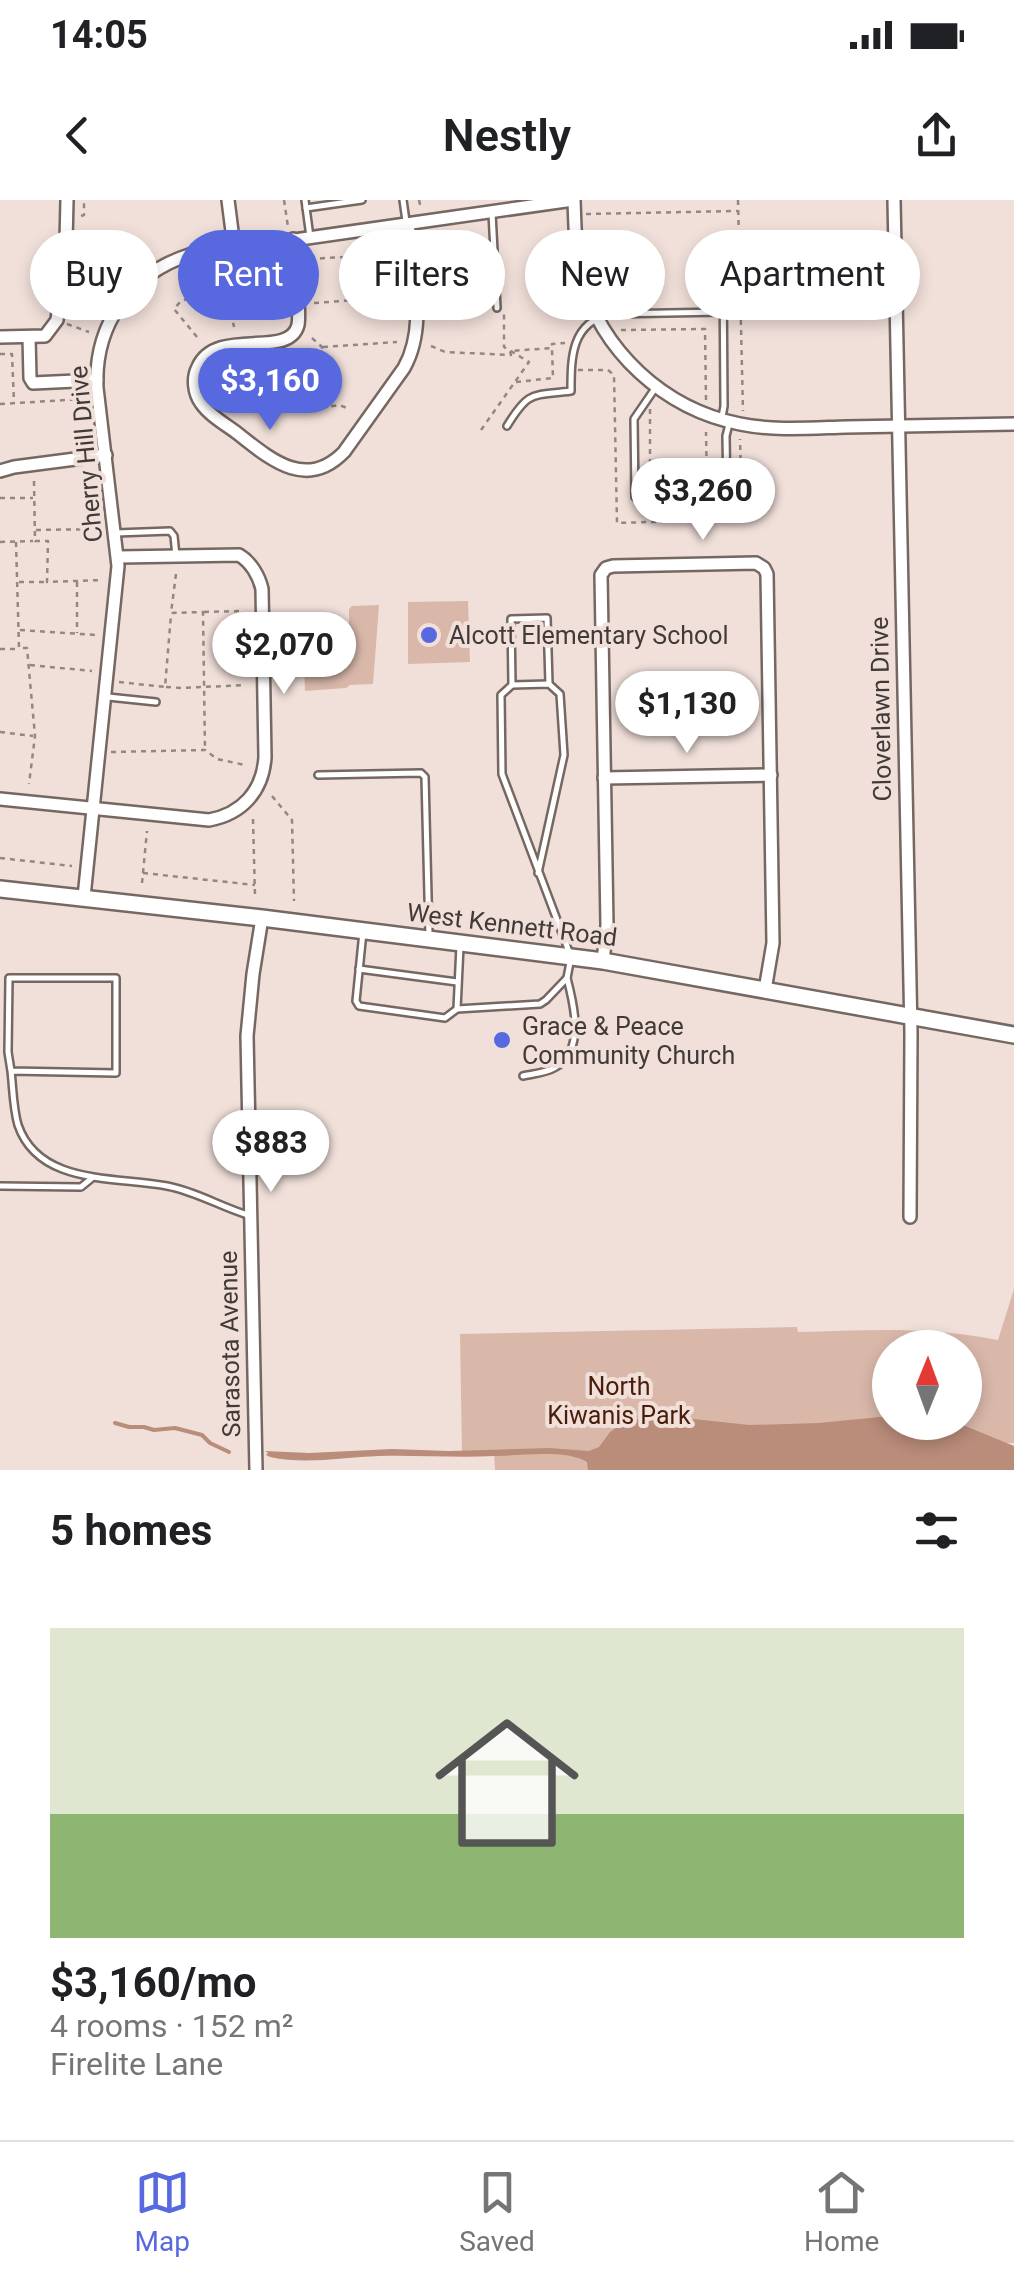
<!DOCTYPE html>
<meta charset="utf-8">
<style>
:root{--surface:#fff;--page:#f2f2f2;--text:#202124;--muted:#757577;--line:#e0e0e0;--accent:#5869df}
body{margin:0;font-family:Roboto,sans-serif;background:var(--page);color:var(--text);height:100vh;display:flex;flex-direction:column;font-size:38px;white-space:nowrap}
*{box-sizing:border-box;margin:0}
p{font-size:32px;color:var(--muted)}
.icon{flex:none;width:55px;height:55px;fill:none;stroke:currentColor;stroke-width:2;stroke-linecap:round;stroke-linejoin:round}
.map{position:relative;height:1270px;overflow:hidden}
.panel{display:flex;flex-direction:column;background:var(--surface);flex:1}
.panel>*{flex:none}
.guide{position:absolute;left:30px;top:30px;width:955px;height:90px;display:flex;gap:20px}
.needle{width:65px;rotate:1deg}
.fabs{position:absolute;left:872px;top:1130px;display:grid;gap:20px}
.fabs a{display:grid;place-items:center;width:110px;height:110px;border-radius:50%;background:var(--surface);box-shadow:0 5px 15px #0003;font-size:50px}
.price{position:absolute;translate:-50% -85px;padding:0 22px;border-radius:35px;background:#fff;color:#222;font-size:32px;line-height:65px;filter:drop-shadow(0 2px 5px #0008)}
.price::after{content:'';position:absolute;left:50%;top:60px;width:30px;height:22px;margin-left:-15px;background:inherit;clip-path:polygon(0 0,100% 0,50% 100%)}
.price.on{background:var(--accent);color:#fff}
ul{padding:0;list-style:none}
li{display:grid;align-content:center;gap:20px;height:530px;padding:0 50px}
li+li{border-top:2px solid var(--line)}
li span{display:grid;place-items:center;height:310px;border-radius:0px;color:#555}
li>.icon{margin-inline-start:auto}
span .icon{width:180px;height:180px;fill:#fffc;stroke-width:1}
li b{font-size:42px}
h2{display:flex;justify-content:space-between;align-items:center;height:120px;padding:0 50px;font-size:42px}
.tag{padding:0 35px;border-radius:45px;background:var(--surface);box-shadow:0 5px 15px #0003;font-size:35px;line-height:90px}
.tag.on{background:var(--accent);color:#fff}
.status{display:flex;justify-content:space-between;align-items:center;height:70px;padding:0 50px;background:var(--surface);direction:ltr}
.status svg{height:28px;fill:currentColor}
header{display:flex;justify-content:space-between;align-items:center;height:130px;padding:0 50px;background:var(--surface);font-size:45px;font-weight:600}
.tab-bar{display:flex;justify-content:space-around;align-items:center;height:140px;border-top:2px solid var(--line);background:var(--surface);font-size:28px;color:var(--muted)}
.tab-bar a{display:grid;justify-items:center;gap:5px}
.tab-bar .on{color:var(--accent)}
.map>svg:first-child{display:block}
.green{fill:#d9b8aa;fill-rule:evenodd}
.water{fill:#ba8c7a}
.lines{fill:none;stroke-linecap:round;stroke-linejoin:round}
.stream{stroke:#ba8c7a;stroke-width:4}
.lane-casing{stroke:#756761;stroke-width:10}
.street-casing{stroke:#756761;stroke-width:16}
.secondary-casing{stroke:#756761;stroke-width:20}
.path{stroke:#928783;stroke-width:2.5;stroke-dasharray:5 5;stroke-linecap:butt}
.lane{stroke:#fff;stroke-width:5}
.street{stroke:#fff;stroke-width:11}
.secondary{stroke:#fff;stroke-width:15}
.poi-dot{fill:#5869df;stroke:#f1e0da;stroke-width:4}
.labels{text-anchor:middle;dominant-baseline:central;stroke-width:8;stroke-linejoin:round;paint-order:stroke}
.street-label{font-size:25px;fill:#413a38;stroke:#f1e0da}
.poi-label{font-size:25px;fill:#413a38;stroke:#f1e0da;text-anchor:start}
.park-label{font-size:25px;fill:#491d09;stroke:#f1e0da}
</style>
<div class="status"><b>14:05</b><svg viewBox="0 0 49 12"><path d="M0 12V9h3v3zM5 12V6h3v6zM10 12V3h3v9zM15 12V0h3v12zM26 1h20v11H26zM47 4h2v5h-2z"/></svg></div>
<header><svg class="icon" aria-label="back" viewBox="0 0 24 24"><path d="M15 5l-7 7 7 7"/></svg>Nestly<svg class="icon" aria-label="share" viewBox="0 0 24 24"><path d="M12 15V3M7 8l5-5 5 5M5 13v7h14v-7"/></svg></header>
<div class="map">
<svg width="1014" height="1270" viewBox="0 0 1014 1270">
<rect width="100%" height="100%" fill="#f1e0da"/>
<g class="green">
<polygon points="468,401 470,462 408,464 408,402"/>
<polygon points="379,405 373,484 350,485 346,488 305,491 304,462 331,453 349,452 349,409 352,406"/>
<path d="M 1014,1089 L 1014,1243 L 671,1250 L 665,1270 L 495,1270 L 494,1252 L 462,1254 L 460,1134 L 797,1127 L 798,1132 C 865,1130 932,1126 998,1140 ZM 890,1148 L 965,1148 L 965,1222 L 890,1222 Z"/>
</g>
<path class="water" d="M 890,1216 L 890,1222 L 958,1223 L 1014,1246 L 1014,1270 L 588,1270 L 587,1262 C 566,1249 520,1256 495,1256 C 456,1258 417,1255 379,1256 C 343,1257 306,1265 270,1257 L 266,1255 L 268,1253 L 265,1251 L 309,1253 L 392,1249 L 449,1251 L 549,1248 L 589,1251 L 599,1247 L 610,1232 L 623,1223 L 646,1217 L 675,1217 L 749,1225 L 819,1223 Z"/>
<g class="lines">
<polyline class="stream" points="115,1223 129,1227 144,1227 154,1230 175,1228 202,1235 210,1243 229,1252"/>
<g class="lane-casing">
<g id="lane">
<polyline points="305,0 310,37"/>
<polyline points="403,0 406,21"/>
<polyline points="306,8 362,0"/>
<polyline points="492,13 497,108"/>
<polyline points="656,187 634,219 635,297 642,303 723,302 727,295 726,236 729,224"/>
<polyline points="722,217 724,206 723,71"/>
<path d="M 507,226 C 529,190 532,196 571,191 C 571,158 571,122 611,114 L 723,112"/>
<polyline points="116,333 170,331 174,336 176,356"/>
<polyline points="512,485 511,419 547,418 549,484"/>
<polyline points="108,497 156,502"/>
<polyline points="318,575 421,573 425,577 429,735"/>
<polyline points="363,732 356,801 359,806 445,818 457,809 540,804 546,800 567,778 571,757 502,574 501,495 512,485 549,484 560,494 564,555 538,673"/>
<polyline points="359,769 457,782"/>
<polyline points="457,809 460,746"/>
<path d="M 11,871 L 8,852 L 9,778 L 116,778 L 116,873 L 11,871 C 13,888 13,908 18,925 C 39,986 116,976 167,986 C 195,991 221,1007 248,1015"/>
<path d="M 523,876 C 532,874 545,873 554,868 C 586,851 574,805 567,778"/>
<polyline points="0,986 81,987 92,978"/>
</g>
</g>
<g class="street-casing">
<g id="street">
<polyline points="228,0 234,47"/>
<path d="M 574,0 C 575,26 575,51 581,76 C 601,151 664,209 740,224 C 774,231 811,228 846,227 C 902,226 958,225 1014,224"/>
<polyline points="894,0 911,833 910,1017"/>
<path d="M 293,39 C 294,59 301,109 298,125 C 289,160 216,126 198,167 C 192,178 194,193 201,203 C 209,215 225,224 237,233 C 270,259 306,291 344,252 L 404,168 C 426,129 414,80 411,38 L 407,24"/>
<polyline points="0,137 45,136 57,120 66,42 67,0"/>
<polyline points="29,137 30,178 33,183 97,180"/>
<polyline points="0,271 14,267 106,255"/>
<polyline points="604,578 771,575"/>
<path d="M 0,599 L 209,620 C 242,614 263,591 265,557 L 262,389 C 259,376 251,362 239,355 L 119,357"/>
<path d="M 84,697 L 118,366 L 97,188 C 94,125 130,74 189,55 L 573,0"/>
<polyline points="603,761 607,725 601,375 606,368 613,366 756,363 764,368 767,374 773,743 765,790"/>
<polyline points="256,1270 247,836 253,774 262,718"/>
</g>
</g>
<g class="secondary-casing">
<polyline id="secondary" points="0,689 262,718 603,761 1014,835"/>
</g>
<g class="path">
<polyline points="284,0 288,27"/>
<polyline points="419,0 421,9"/>
<polyline points="738,0 743,211"/>
<polyline points="586,14 737,11"/>
<polyline points="81,16 84,15 84,0"/>
<polyline points="76,57 108,74 104,87 107,97"/>
<polyline points="310,59 393,54"/>
<polyline points="221,64 234,127"/>
<polyline points="69,99 78,100 82,62"/>
<polyline points="314,103 396,97"/>
<polyline points="67,124 89,132"/>
<polyline points="621,130 705,129 706,201"/>
<polyline points="197,137 174,109 181,101 226,86"/>
<polyline points="312,138 322,147 319,185 326,207 339,205 350,209"/>
<polyline points="431,146 445,152 511,155 510,151 552,148 552,144 565,143"/>
<polyline points="323,147 397,142"/>
<polyline points="0,154 12,154 14,202"/>
<polyline points="578,170 608,170 614,175 617,323 742,319 740,239"/>
<polyline points="516,182 553,178 552,149"/>
<polyline points="292,197 307,183 319,182"/>
<polyline points="224,201 291,198 295,209 326,207"/>
<polyline points="0,204 83,199"/>
<polyline points="650,209 650,284 707,284 706,232"/>
<polyline points="481,230 529,162 504,147 504,112"/>
<polyline points="34,281 35,341 48,341 47,382 102,380"/>
<polyline points="0,298 33,298"/>
<polyline points="36,330 101,329"/>
<polyline points="0,342 33,341"/>
<polyline points="16,342 19,448 27,448 35,536 29,584"/>
<polyline points="176,374 171,413 203,412 205,550"/>
<polyline points="19,382 46,382"/>
<polyline points="77,382 77,433"/>
<polyline points="204,412 243,411"/>
<polyline points="20,430 96,435"/>
<polyline points="0,449 18,449"/>
<polyline points="30,465 92,471"/>
<polyline points="119,482 165,487 171,415"/>
<polyline points="166,487 182,488 245,485"/>
<polyline points="0,532 33,536"/>
<polyline points="111,552 205,550 217,559 245,565"/>
<polyline points="272,596 292,620 294,701"/>
<polyline points="253,619 255,696"/>
<polyline points="0,658 72,666"/>
<polyline points="143,673 255,685"/>
<polyline points="142,683 147,631"/>
</g>
<use href="#lane" class="lane"/>
<use href="#street" class="street"/>
<use href="#secondary" class="secondary"/>
</g>
<g class="poi-dot">
<circle cx="429" cy="435" r="10"/>
<circle cx="502" cy="840" r="10"/>
</g>
<g class="labels">
<g class="street-label">
<text transform="translate(86 254) rotate(-95)">Cherry Hill Drive</text>
<text transform="translate(881 509) rotate(-91)">Cloverlawn Drive</text>
<text transform="translate(512 725) rotate(7)">West Kennett Road</text>
<text transform="translate(230 1144) rotate(-91)">Sarasota Avenue</text>
</g>
<g class="poi-label">
<text x="449" y="435">Alcott Elementary School</text>
<text x="522" y="826">Grace &amp; Peace<tspan x="522" dy="29">Community Church</tspan></text>
</g>
<g class="park-label">
<text x="619" y="1186">North<tspan x="619" dy="29">Kiwanis Park</tspan></text>
</g>
</g>
</svg>
<div class="fabs">
<a><svg class="needle" viewBox="-14 -14 28 28"><path d="M0-13l5 13h-10z" fill="#e53935"/><path d="M0 13l5-13h-10z" fill="#757577"/></svg></a>
</div>
<b class="price on" style="left:270px;top:233px">$3,160</b>
<b class="price" style="left:703px;top:343px">$3,260</b>
<b class="price" style="left:284px;top:497px">$2,070</b>
<b class="price" style="left:687px;top:556px">$1,130</b>
<b class="price" style="left:271px;top:995px">$883</b>
<div class="guide">
<a class="tag">Buy</a>
<a class="tag on">Rent</a>
<a class="tag">Filters</a>
<a class="tag">New</a>
<a class="tag">Apartment</a>
</div>
</div>
<section class="panel">
<h2>5 homes<svg class="icon" aria-label="filters" viewBox="0 0 24 24"><path d="M4 7h16M4 17h16"/><circle cx="9" cy="7" r="2"/><circle cx="15" cy="17" r="2"/></svg></h2>
<ul>
<li><span style="background:linear-gradient(#dfe7d0 60%,#8fb573 0)"><svg class="icon" aria-label="home" viewBox="0 0 24 24"><path d="M3 11l9-7 9 7M6 9v11h12V9"/></svg></span><div><b>$3,160/mo</b><p>4 rooms · 152 m²</p><p>Firelite Lane</p></div></li>
</ul>
</section>
<nav class="tab-bar">
<a class="on"><svg class="icon" aria-label="map" viewBox="0 0 24 24"><path d="M3 6l6-2 6 2 6-2v14l-6 2-6-2-6 2zM9 4v14M15 6v14"/></svg>Map</a>
<a><svg class="icon" aria-label="saved" viewBox="0 0 24 24"><path d="M7 4h10v16l-5-4-5 4z"/></svg>Saved</a>
<a><svg class="icon" aria-label="home" viewBox="0 0 24 24"><path d="M3 11l9-7 9 7M6 9v11h12V9"/></svg>Home</a>
</nav>
